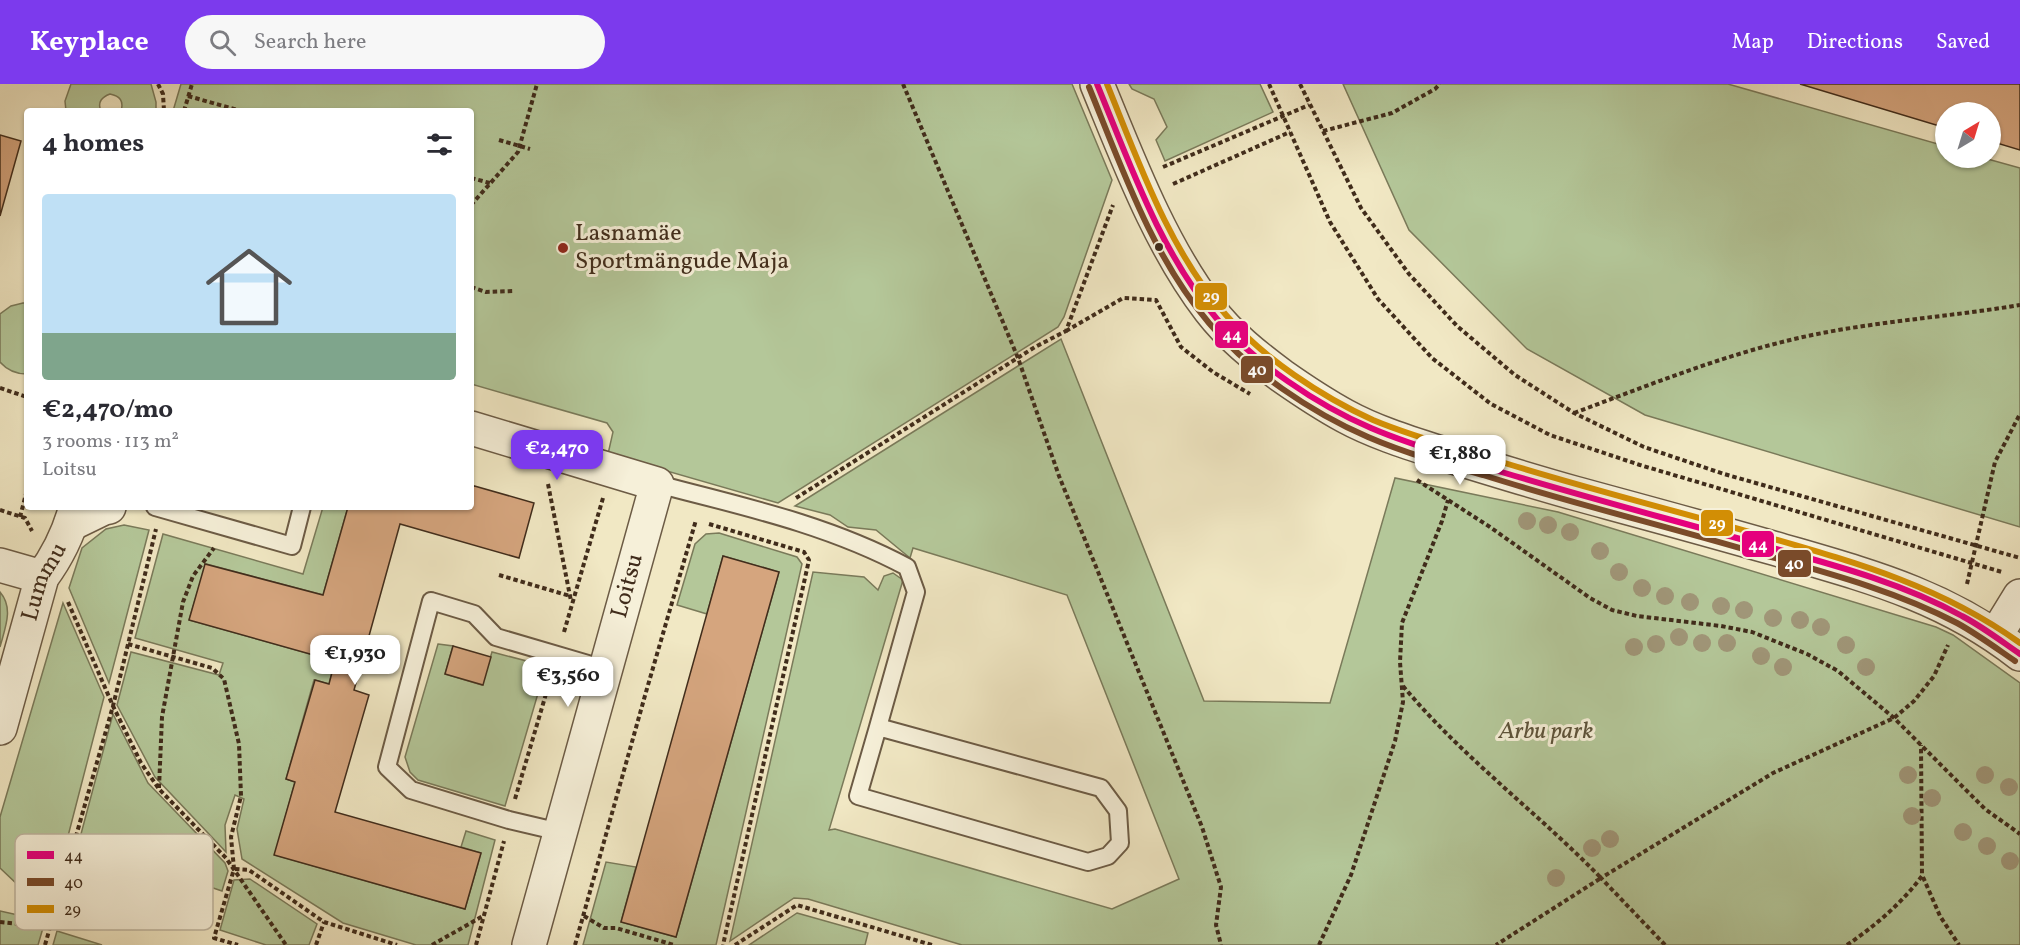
<!DOCTYPE html>
<meta charset="utf-8">
<style>
:root{--surface:#fff;--page:#f7f7f7;--text:#2b2b33;--muted:#7c7c81;--line:#e1e1e2;--accent:#7c3aed}
body{margin:0;font-family:Vollkorn,serif;background:var(--page);color:var(--text);height:100vh;display:flex;flex-direction:column;font-size:22px;white-space:nowrap}
*{box-sizing:border-box;margin:0}
p{font-size:20px;color:var(--muted)}
.icon{flex:none;width:33px;height:33px;fill:none;stroke:currentColor;stroke-width:2;stroke-linecap:round;stroke-linejoin:round}
.map{position:relative;flex:1;overflow:hidden}
.sheet{position:absolute;left:24px;top:24px;width:450px;height:402px;display:flex;flex-direction:column;background:var(--surface);border-radius:6px;box-shadow:0 2px 4px #0004}
.sheet>*{flex:none}
.needle{width:39px;rotate:38deg}
.buttons{position:absolute;left:1935px;top:18px;display:grid;gap:12px}
.buttons a{display:grid;place-items:center;width:66px;height:66px;border-radius:50%;background:var(--surface);box-shadow:0 2px 4px #0004;font-size:30px}
.price{position:absolute;translate:-50% -51px;padding:0 14px;border-radius:12px;background:#fff;color:#222;font-size:20px;line-height:39px;filter:drop-shadow(0 2px 3px #0008)}
.price::after{content:'';position:absolute;left:50%;top:36px;width:18px;height:14px;margin-left:-9px;background:inherit;clip-path:polygon(0 0,100% 0,50% 100%)}
.price.active{background:var(--accent);color:#fff}
ul{padding:0;list-style:none}
li{display:grid;align-content:center;gap:12px;height:318px;padding:0 18px}
li+li{border-top:2px solid var(--line)}
li span{display:grid;place-items:center;height:186px;border-radius:6px;color:#555}
li>.icon{margin-inline-start:auto}
span .icon{width:108px;height:108px;fill:#fffc;stroke-width:1}
li b{font-size:26px}
h2{display:flex;justify-content:space-between;align-items:center;height:72px;padding:0 18px;font-size:26px}
header{display:flex;align-items:center;gap:36px;box-sizing:border-box;height:84px;padding:0 30px;background:var(--accent);color:#fff}
header strong{font-size:28px}
nav{display:flex;gap:33px;margin-inline-start:auto;font-size:21px}
.search{width:420px;height:54px;background:var(--page);display:flex;align-items:center;gap:15px;box-sizing:border-box;padding:0 21px;border-radius:33px;color:var(--muted);font-size:22px}
.map>svg:first-child{display:block}
.green{fill:#b4c799;stroke:#7a7a5a;stroke-width:1.5}
.building{fill:#d5a57e;stroke:#402c1b;stroke-width:1.5}
.lines{fill:none;stroke-linecap:round;stroke-linejoin:round}
.service-casing{stroke:#6c5b45;stroke-width:20}
.minor-casing{stroke:#6c5b45;stroke-width:36}
.tertiary-casing{stroke:#6c5b45;stroke-width:36}
.path{stroke:#402c1b;stroke-width:4;stroke-dasharray:4.5 3;stroke-linecap:butt}
.service{stroke:#f6f0d9;stroke-width:16}
.minor{stroke:#f6f0d9;stroke-width:33}
.tertiary{stroke:#f6f0d9;stroke-width:33}
.bus-1-casing{stroke:#f6f0d9;stroke-width:10}
.bus-2-casing{stroke:#f6f0d9;stroke-width:10}
.bus-3-casing{stroke:#f6f0d9;stroke-width:10}
.bus-1{stroke:#e5007d;stroke-width:6}
.bus-2{stroke:#7a4b2a;stroke-width:6}
.bus-3{stroke:#d28e05;stroke-width:6}
.tree{fill:#a09678}
.bus-dot{fill:#402c1b;stroke:#f6f0d9;stroke-width:2}
.poi-dot{fill:#8f2418;stroke:#f6f0d9;stroke-width:2}
.labels{text-anchor:middle;dominant-baseline:central;stroke-width:6;stroke-linejoin:round;paint-order:stroke}
.poi-label{font-size:24px;fill:#402c1b;stroke:#f6f0d9;text-anchor:start}
.street-label{font-size:24px;fill:#402c1b;stroke:#f6f0d9}
.park-label{font-size:24px;font-style:italic;fill:#5d533a;stroke:#f6f0d9}
.key{fill:#f6f0d9;stroke:#bfb5a0;stroke-width:1.5}
.key-label{font-size:16px;fill:#402c1b}
.line-badge{stroke:#f6f0d9;stroke-width:2}
.badge-label{font-size:16px;text-anchor:middle;font-weight:bold;fill:#fff}
</style>
<header>
<strong>Keyplace</strong>
<div class="search"><svg class="icon" aria-label="search" viewBox="0 0 24 24"><circle cx="10" cy="10" r="6"/><path d="M15 15l6 6"/></svg>Search here</div>
<nav><a>Map</a><a>Directions</a><a>Saved</a></nav>
</header>
<div class="map">
<svg width="2020" height="861" viewBox="0 0 2020 861">
<rect width="100%" height="100%" fill="#f1e8c4"/>
<filter id="stains"><feTurbulence type="fractalNoise" baseFrequency=".00333" numOctaves="4"/><feColorMatrix values="0 0 0 0 .2 0 0 0 0 .09 0 0 0 0 .02 0 0 0 .5 -.17"/></filter>
<radialGradient id="worn" r=".72"><stop offset=".6" stop-color="#630" stop-opacity="0"/><stop offset="1" stop-color="#630" stop-opacity=".3"/></radialGradient>
<g class="green">
<path d="M 71,0 L 151,0 L 156,18 L 156,27 L 121,27 C 124,17 120,12 110,10 C 102,13 97,18 101,27 L 66,27 L 65,17 Z"/>
<polygon points="181,0 1072,0 1112,96 1064,233 1058,243 778,419 608,370 613,348 607,339 471,300 471,27 173,27"/>
<polygon points="1129,0 1260,0 1273,28 1165,77 1156,56 1167,43 1154,15 1132,5"/>
<polygon points="1343,0 1728,0 1945,62 1946,74 1984,74 2020,84 2020,443 1645,331 1527,265 1409,146"/>
<path d="M 23,219 L 27,219 L 27,290 C 17,290 7,286 0,278 L 0,230 L 11,222 Z"/>
<polygon points="1061,255 1204,617 1330,619 1395,394 1558,428 1936,543 1953,551 2020,599 2020,861 962,861 808,815 794,814 730,857 813,488 864,493 878,506 884,492 893,489 903,496 829,746 835,745 1112,825 1179,795 1067,511 913,464 910,474 876,446 848,443 830,431 795,422"/>
<polygon points="323,423 348,423 323,511 206,480 189,536 335,577 329,600 314,596 286,695 295,698 275,771 465,825 481,769 461,763 466,747 495,756 468,861 416,861 343,839 242,775 237,745 244,715 235,711 225,741 226,768 155,693 117,621 131,568 219,591 223,579 135,554 163,450 303,490"/>
<polygon points="124,441 149,446 109,599 69,504 82,464 106,445"/>
<polygon points="719,449 797,473 802,480 716,861 583,861 606,778 636,783 621,838 676,853 779,488 723,472 707,530 677,521 695,460 706,450"/>
<path d="M 0,508 C 14,524 5,544 0,563 Z"/>
<polygon points="63,519 104,613 53,810 18,801 0,784 0,733"/>
<polygon points="438,560 453,562 445,590 482,601 492,568 546,582 505,722 418,696 410,688 405,673"/>
<polygon points="113,630 148,699 225,779 228,787 222,807 145,781 134,814 69,795"/>
<polygon points="250,795 317,840 309,861 266,861 220,846 234,796"/>
<polygon points="0,827 45,837 38,861 0,861"/>
<polygon points="797,829 868,849 865,861 749,861"/>
<polygon points="57,847 102,861 53,861"/>
</g>
<g class="building">
<polygon points="1800,0 2020,0 2020,66 1990,57 1990,28 1946,28 1946,44"/>
<polygon points="0,51 21,57 0,132"/>
<polygon points="471,401 534,419 519,474 400,440 354,606 369,611 335,728 481,769 465,825 274,771 295,698 286,695 315,596 329,600 335,577 189,536 205,480 323,511 348,423 471,423"/>
<polygon points="723,472 779,488 676,853 621,838"/>
<polygon points="453,562 491,573 483,601 445,590"/>
</g>
<g class="lines">
<g class="service-casing">
<g id="service">
<path d="M 657,400 C 742,422 829,441 907,483 L 916,508 L 878,643 L 1101,704 L 1118,727 L 1120,759 L 1108,772 L 1088,778 L 858,712 L 878,643"/>
<polyline points="155,423 292,462 302,423"/>
<polyline points="560,748 509,736 411,706 387,683 431,517 474,530 496,553 605,585"/>
</g>
</g>
<g class="minor-casing">
<g id="minor">
<polyline points="471,344 657,400 529,861"/>
<polyline points="71,440 104,424 109,423"/>
<polyline points="0,481 42,493"/>
<polyline points="1996,551 2020,512"/>
<path id="s1" d="M 0,644 L 42,493 C 57,473 69,448 76,423"/>
</g>
</g>
<g class="tertiary-casing">
<path id="tertiary" d="M 1097,0 C 1128,75 1160,161 1210,226 C 1230,252 1255,272 1282,292 C 1302,306 1323,320 1345,332 C 1376,349 1413,360 1447,371 C 1489,384 1531,397 1574,409 C 1640,427 1707,445 1773,464 C 1865,491 1943,510 2020,570"/>
</g>
<g class="path">
<polyline points="158,0 163,10 164,27"/>
<polyline points="903,0 1018,274 1059,392 1202,743 1221,803 1216,841 1221,861"/>
<polyline points="1269,0 1330,138 1378,215 1432,274 1491,320 1550,351 1640,381 2002,488"/>
<polyline points="1300,0 1361,124 1409,190 1457,242 1515,291 1574,329 1644,363 1724,390 2020,474"/>
<polyline points="188,12 241,27"/>
<polyline points="184,27 192,0"/>
<polyline points="1323,47 1392,29 1435,5 1440,0"/>
<polyline points="499,56 530,65"/>
<polyline points="1163,83 1309,21"/>
<polyline points="471,94 490,99"/>
<polyline points="1173,100 1290,48"/>
<polyline points="471,121 518,68 537,0"/>
<polyline points="471,203 486,208 515,207"/>
<polyline points="1066,247 1123,214 1156,216 1181,263 1213,288 1250,310"/>
<polyline points="0,304 27,313"/>
<path d="M 1574,329 C 1644,303 1713,275 1786,257 C 1862,238 1942,234 2020,221"/>
<polyline points="1417,396 1490,443 1590,514 1612,526 1637,532 1721,542 1752,548 1807,570 1838,587 1894,634 1985,725 2020,750"/>
<polyline points="548,400 571,517"/>
<polyline points="796,414 1035,263 1066,247 1113,121"/>
<polyline points="0,426 25,434 32,447"/>
<polyline points="20,433 27,406"/>
<polyline points="709,440 804,468 809,476 723,861"/>
<polyline points="499,491 570,512"/>
<polyline points="1967,500 1995,378 2020,330"/>
<polyline points="68,518 113,622 141,679 159,705 226,774 286,861"/>
<polyline points="564,548 603,414"/>
<polyline points="128,560 212,584 224,595 239,660 241,712 231,753 234,785 214,854 238,861"/>
<path d="M 1403,602 C 1462,673 1537,728 1601,794 L 1496,861"/>
<polyline points="159,704 162,633 183,518 193,492 214,464"/>
<polyline points="515,715 551,593"/>
<polyline points="235,785 249,786 324,838 397,861"/>
<polyline points="1923,793 1940,832 1959,861"/>
<polyline points="584,832 604,844 616,844 674,861"/>
<polyline points="0,838 31,841 50,839"/>
<polyline points="45,861 113,622 156,445"/>
<polyline points="316,861 324,838"/>
<polyline points="432,861 483,832"/>
<polyline points="476,861 504,757"/>
<polyline points="575,861 646,608 696,436"/>
<polyline points="735,861 797,821 932,861"/>
<polyline points="1319,861 1351,791 1395,657 1403,618 1400,578 1402,539 1442,437 1448,416"/>
<polyline points="1665,861 1601,794 1773,689 1894,634 1914,617 1934,592 1948,561"/>
<path d="M 1847,861 C 1875,842 1902,819 1922,792 L 1921,661"/>
</g>
<use href="#service" class="service"/>
<use href="#minor" class="minor"/>
<use href="#tertiary" class="tertiary"/>
<g class="bus-1-casing">
<path id="bus-1" d="M 1097,0 C 1130,80 1160,168 1217,235 C 1255,279 1317,321 1371,344 C 1408,360 1447,371 1485,383 C 1573,410 1662,433 1751,458 C 1822,478 1897,496 1962,532 C 1983,543 2001,557 2020,570"/>
</g>
<g class="bus-2-casing">
<path id="bus-2" d="M 1089,3 C 1122,84 1152,172 1209,239 C 1248,286 1312,329 1368,353 C 1405,369 1444,380 1483,391 C 1571,419 1661,441 1750,467 C 1820,487 1892,505 1957,539 C 1977,550 1996,564 2015,577"/>
</g>
<g class="bus-3-casing">
<path id="bus-3" d="M 1107,0 C 1139,79 1169,166 1226,231 C 1263,274 1322,313 1373,336 C 1411,352 1452,363 1492,375 C 1580,403 1670,425 1760,451 C 1854,478 1939,501 2020,559"/>
</g>
<use href="#bus-1" class="bus-1"/>
<use href="#bus-2" class="bus-2"/>
<use href="#bus-3" class="bus-3"/>
</g>
<g class="tree">
<circle cx="1527" cy="437" r="9"/>
<circle cx="1548" cy="441" r="9"/>
<circle cx="1570" cy="448" r="9"/>
<circle cx="1600" cy="467" r="9"/>
<circle cx="1619" cy="488" r="9"/>
<circle cx="1642" cy="504" r="9"/>
<circle cx="1665" cy="512" r="9"/>
<circle cx="1690" cy="518" r="9"/>
<circle cx="1721" cy="522" r="9"/>
<circle cx="1744" cy="526" r="9"/>
<circle cx="1773" cy="534" r="9"/>
<circle cx="1800" cy="536" r="9"/>
<circle cx="1821" cy="543" r="9"/>
<circle cx="1679" cy="553" r="9"/>
<circle cx="1702" cy="559" r="9"/>
<circle cx="1727" cy="559" r="9"/>
<circle cx="1656" cy="560" r="9"/>
<circle cx="1846" cy="561" r="9"/>
<circle cx="1634" cy="563" r="9"/>
<circle cx="1761" cy="572" r="9"/>
<circle cx="1783" cy="583" r="9"/>
<circle cx="1866" cy="583" r="9"/>
<circle cx="1908" cy="691" r="9"/>
<circle cx="1985" cy="691" r="9"/>
<circle cx="2009" cy="703" r="9"/>
<circle cx="1932" cy="714" r="9"/>
<circle cx="1912" cy="732" r="9"/>
<circle cx="1963" cy="748" r="9"/>
<circle cx="1610" cy="755" r="9"/>
<circle cx="1987" cy="762" r="9"/>
<circle cx="1592" cy="764" r="9"/>
<circle cx="2010" cy="777" r="9"/>
<circle cx="1556" cy="794" r="9"/>
</g>
<circle class="bus-dot" cx="1159" cy="163" r="5"/>
<circle class="poi-dot" cx="563" cy="164" r="6"/>
<g class="labels">
<g class="poi-label">
<text x="575" y="150">Lasnamäe<tspan x="575" dy="28">Sportmängude Maja</tspan></text>
</g>
<g class="street-label">
<text stroke="none"><textPath href="#s1" startOffset="153">Lummu</textPath></text>
<text transform="translate(628 502) rotate(-75)">Loitsu</text>
</g>
<g class="park-label">
<text x="1546" y="648">Arbu park</text>
</g>
</g>
<rect x="15" y="750" width="198" height="96" rx="9" class="key"/>
<rect x="27" y="767" width="27" height="8" fill="#e5007d"/>
<rect x="27" y="794" width="27" height="8" fill="#7a4b2a"/>
<rect x="27" y="821" width="27" height="8" fill="#d28e05"/>
<g class="key-label">
<text x="64" y="777">44</text>
<text x="64" y="804">40</text>
<text x="64" y="831">29</text>
</g>
<g class="line-badge">
<rect x="1194" y="198" width="34" height="29" rx="6" fill="#d28e05"/>
<rect x="1214" y="236" width="35" height="29" rx="6" fill="#e5007d"/>
<rect x="1240" y="271" width="34" height="29" rx="6" fill="#7a4b2a"/>
<rect x="1700" y="425" width="34" height="28" rx="6" fill="#d28e05"/>
<rect x="1741" y="446" width="34" height="28" rx="6" fill="#e5007d"/>
<rect x="1777" y="465" width="35" height="29" rx="6" fill="#7a4b2a"/>
</g>
<g class="badge-label">
<text x="1211" y="218">29</text>
<text x="1232" y="256">44</text>
<text x="1257" y="291">40</text>
<text x="1717" y="445">29</text>
<text x="1758" y="466">44</text>
<text x="1794" y="485">40</text>
</g>
<rect width="100%" height="100%" filter="url(#stains)"/>
<rect width="100%" height="100%" fill="url(#worn)"/>
</svg>
<div class="buttons">
<a><svg class="needle" viewBox="-14 -14 28 28"><path d="M0-13l5 13h-10z" fill="#e53935"/><path d="M0 13l5-13h-10z" fill="#7c7c81"/></svg></a>
</div>
<b class="price active" style="left:557px;top:397px">€2,470</b>
<b class="price" style="left:1460px;top:402px">€1,880</b>
<b class="price" style="left:355px;top:602px">€1,930</b>
<b class="price" style="left:568px;top:624px">€3,560</b>
<section class="sheet">
<h2>4 homes<svg class="icon" aria-label="filters" viewBox="0 0 24 24"><path d="M4 7h16M4 17h16"/><circle cx="9" cy="7" r="2"/><circle cx="15" cy="17" r="2"/></svg></h2>
<ul>
<li><span style="background:linear-gradient(#bfe0f5 75%,#7fa58c 0)"><svg class="icon" aria-label="home" viewBox="0 0 24 24"><path d="M3 11l9-7 9 7M6 9v11h12V9"/></svg></span><div><b>€2,470/mo</b><p>3 rooms · 113 m²</p><p>Loitsu</p></div></li>
</ul>
</section>
</div>
